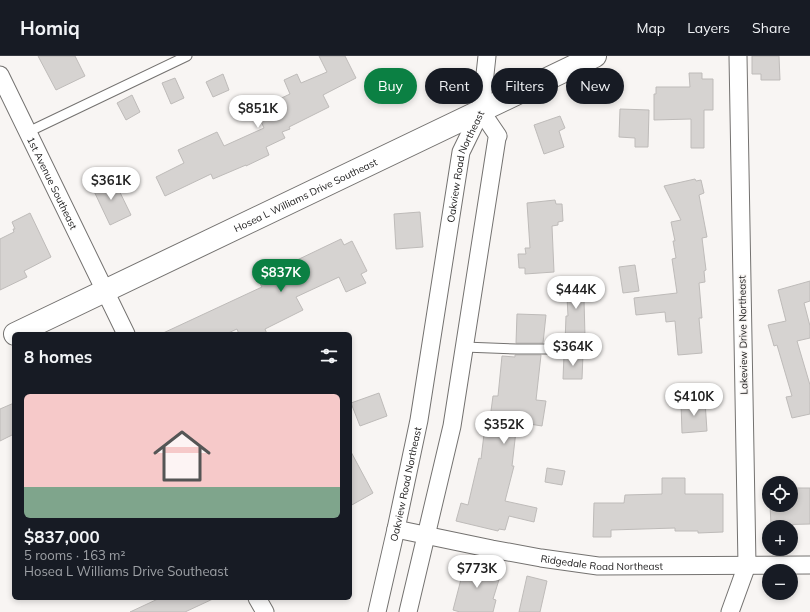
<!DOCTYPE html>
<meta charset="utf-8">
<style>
:root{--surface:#171b24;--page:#20242c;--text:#f1f3f6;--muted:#9ea1a6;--line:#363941;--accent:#0b8043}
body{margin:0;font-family:Mulish,sans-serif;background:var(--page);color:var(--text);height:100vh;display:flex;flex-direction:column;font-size:15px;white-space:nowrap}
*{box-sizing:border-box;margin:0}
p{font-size:13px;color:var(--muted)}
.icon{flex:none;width:22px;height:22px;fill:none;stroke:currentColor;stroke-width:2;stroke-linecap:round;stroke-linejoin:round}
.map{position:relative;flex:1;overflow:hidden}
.panel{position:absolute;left:12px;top:276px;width:340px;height:268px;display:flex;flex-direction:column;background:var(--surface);border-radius:6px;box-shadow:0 2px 6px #0003}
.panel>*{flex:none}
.guide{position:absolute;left:364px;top:12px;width:380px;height:36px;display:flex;gap:8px}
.buttons{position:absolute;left:762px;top:420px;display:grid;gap:8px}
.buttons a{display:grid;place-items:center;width:36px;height:36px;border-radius:50%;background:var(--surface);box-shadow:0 2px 6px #0003;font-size:20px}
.price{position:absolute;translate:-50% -34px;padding:0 9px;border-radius:14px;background:#fff;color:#222;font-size:13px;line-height:26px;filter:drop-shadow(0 1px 2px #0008)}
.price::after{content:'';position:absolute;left:50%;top:24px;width:12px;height:9px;margin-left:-6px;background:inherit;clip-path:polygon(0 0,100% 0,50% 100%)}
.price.current{background:var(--accent);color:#fff}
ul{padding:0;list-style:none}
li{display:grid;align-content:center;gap:8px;height:212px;padding:0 12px}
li+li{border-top:1px solid var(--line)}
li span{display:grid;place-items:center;height:124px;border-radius:6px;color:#555}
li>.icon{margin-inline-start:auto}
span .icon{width:72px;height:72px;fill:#fffc;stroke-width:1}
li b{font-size:17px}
h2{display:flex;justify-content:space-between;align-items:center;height:48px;padding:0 12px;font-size:17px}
.chip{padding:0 14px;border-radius:18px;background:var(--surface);box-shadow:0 2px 6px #0003;font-size:14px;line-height:36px}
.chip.current{background:var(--accent);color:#fff}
header{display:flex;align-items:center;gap:24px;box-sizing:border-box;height:56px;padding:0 20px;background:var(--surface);border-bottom:1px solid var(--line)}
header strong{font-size:19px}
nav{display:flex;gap:22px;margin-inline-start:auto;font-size:14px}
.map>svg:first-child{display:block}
.building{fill:#d6d3d1;stroke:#bebbb9}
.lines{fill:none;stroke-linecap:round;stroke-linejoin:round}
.lane-casing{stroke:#747270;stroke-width:11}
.street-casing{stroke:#747270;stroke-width:19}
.secondary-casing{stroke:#747270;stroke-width:24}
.lane{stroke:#fff;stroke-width:9}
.street{stroke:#fff;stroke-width:17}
.secondary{stroke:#fff;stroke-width:22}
.labels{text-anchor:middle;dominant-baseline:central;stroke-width:3;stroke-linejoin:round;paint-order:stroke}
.street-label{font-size:10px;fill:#191818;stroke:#f8f5f3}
</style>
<header>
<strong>Homiq</strong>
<nav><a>Map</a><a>Layers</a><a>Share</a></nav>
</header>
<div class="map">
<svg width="810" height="556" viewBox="0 0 810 556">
<rect width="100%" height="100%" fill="#f8f5f3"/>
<g class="building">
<polygon points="38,0 75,0 85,20 56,34"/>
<polygon points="319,0 345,0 356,22 323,39 329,51 289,71 290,73 282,76 285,82 266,91 269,99 246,110 246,109 213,123 211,118 165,140 156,121 184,107 178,94 217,76 224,90 264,72 256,54 290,38 284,24 297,18 301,27 327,16"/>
<polygon points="752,0 779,0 780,24 761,24 761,18 752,18"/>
<polygon points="689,17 702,17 702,23 713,23 713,54 704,54 704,92 691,92 691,63 654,64 654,38 656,38 656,31 690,31"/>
<polygon points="223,18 229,34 213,41 206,26"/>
<polygon points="175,22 184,42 171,48 162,27"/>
<polygon points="132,39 140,56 126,64 117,47"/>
<polygon points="620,53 649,54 648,91 635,91 635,82 619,81"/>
<polygon points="560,60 565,72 559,75 564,91 544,98 534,69"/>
<polygon points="113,122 131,159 110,169 92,131"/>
<polygon points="695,123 696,125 701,124 704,137 699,139 707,181 702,182 706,214 704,215 705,226 699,227 702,262 699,262 702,297 678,299 675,265 666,266 665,256 636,259 634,242 677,237 672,203 676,202 673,185 675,185 671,166 681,164 664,130"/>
<polygon points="555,144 556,148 562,148 563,165 558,166 558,169 552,170 554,216 525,218 525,212 519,212 518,198 526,198 525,192 530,192 527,147"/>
<polygon points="420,156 423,191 396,193 394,158"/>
<polygon points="30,157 51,201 24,215 27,221 0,234 0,183 14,176 13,173 15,173 12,166"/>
<polygon points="341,183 344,189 352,185 367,215 361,218 366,227 346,236 339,221 296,241 303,254 265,273 267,278 239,278 237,273 226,278 161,278 262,231 259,226 297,208 295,205"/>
<polygon points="635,209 639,235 623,237 619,211"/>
<polygon points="588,221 589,243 584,243 585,281 584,281 584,288 565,287 566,260 568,260 566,222"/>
<polygon points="810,225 810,245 804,247 810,270 810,282 797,285 810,329 810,358 792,362 786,341 792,340 777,289 774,290 768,269 786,265 778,234"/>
<polygon points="517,258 546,259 543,287 516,287"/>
<polygon points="583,298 582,323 563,323 564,299"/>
<polygon points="515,299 541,299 536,344 546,345 542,370 517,366 512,410 514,410 505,445 537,452 534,466 509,460 505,474 499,473 498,475 456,465 461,447 468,449 479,402 481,403 485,370 489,370 493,340 498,340 502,300 515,301"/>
<polygon points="379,337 387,360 360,370 351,347"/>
<polygon points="705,345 707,375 682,377 681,347"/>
<polygon points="14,347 14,378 0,385 0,353"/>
<polygon points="350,394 373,437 350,450"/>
<polygon points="547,412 565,415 562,429 545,426"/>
<polygon points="662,422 685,422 685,438 723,438 723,476 698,477 698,475 675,475 675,472 611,474 611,481 593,481 594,447 624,447 625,439 662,438"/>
<polygon points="793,426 793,432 810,432 810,468 771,469 770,449 791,449 791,427 777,427"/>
<polygon points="466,504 502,514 493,543 496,544 493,556 460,556 453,554"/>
<polygon points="527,520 547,525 540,556 519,556"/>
<polygon points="160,542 215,542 185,556 130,556"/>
</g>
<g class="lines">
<g class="lane-casing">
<g id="lane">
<polyline points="28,76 187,0"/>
<polyline points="464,291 517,293 581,293"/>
</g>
</g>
<g class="street-casing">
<g id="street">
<path id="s1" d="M 0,19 L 126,278"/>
<path id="s2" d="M 396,473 L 492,493 L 541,502 L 598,510 L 810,509"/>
<polyline points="257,542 265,556"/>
<path id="s3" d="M 377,556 L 396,473 L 419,364 L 461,96 L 481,55 L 487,0"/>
<polyline points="408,556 452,370 497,82 498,80 481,55"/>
<polyline points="730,556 747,509 738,0"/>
</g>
</g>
<g class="secondary-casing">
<g id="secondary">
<path id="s4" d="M 15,278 L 595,0"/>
</g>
</g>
<use href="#lane" class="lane"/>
<use href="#street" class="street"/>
<use href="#secondary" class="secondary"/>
</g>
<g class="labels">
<g class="street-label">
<text stroke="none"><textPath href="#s3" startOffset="455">Oakview Road Northeast</textPath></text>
<text stroke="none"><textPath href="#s1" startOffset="120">1st Avenue Southeast</textPath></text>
<text stroke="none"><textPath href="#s4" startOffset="322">Hosea L Williams Drive Southeast</textPath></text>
<text transform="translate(743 279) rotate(-91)">Lakeview Drive Northeast</text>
<text stroke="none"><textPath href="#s3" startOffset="131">Oakview Road Northeast</textPath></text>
<text stroke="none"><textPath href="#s2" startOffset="209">Ridgedale Road Northeast</textPath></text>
</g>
</g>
</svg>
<div class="buttons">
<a><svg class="icon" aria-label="locate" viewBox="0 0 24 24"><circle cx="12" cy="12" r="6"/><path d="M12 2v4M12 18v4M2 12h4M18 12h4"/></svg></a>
<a>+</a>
<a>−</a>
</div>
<b class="price" style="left:258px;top:73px">$851K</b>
<b class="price" style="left:111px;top:145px">$361K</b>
<b class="price current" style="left:281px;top:237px">$837K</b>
<b class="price" style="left:576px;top:254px">$444K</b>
<b class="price" style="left:573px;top:311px">$364K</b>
<b class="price" style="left:694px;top:361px">$410K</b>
<b class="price" style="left:504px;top:389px">$352K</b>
<b class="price" style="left:477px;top:533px">$773K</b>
<div class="guide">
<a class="chip current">Buy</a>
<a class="chip">Rent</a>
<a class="chip">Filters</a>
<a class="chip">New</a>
</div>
<section class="panel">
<h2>8 homes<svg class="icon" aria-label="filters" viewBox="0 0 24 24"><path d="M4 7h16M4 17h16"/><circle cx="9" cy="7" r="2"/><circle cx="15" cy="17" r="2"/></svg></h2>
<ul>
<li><span style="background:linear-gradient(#f6c9c9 75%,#7fa58c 0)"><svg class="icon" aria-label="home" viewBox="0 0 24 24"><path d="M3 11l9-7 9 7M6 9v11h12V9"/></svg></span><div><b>$837,000</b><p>5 rooms · 163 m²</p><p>Hosea L Williams Drive Southeast</p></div></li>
</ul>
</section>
</div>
